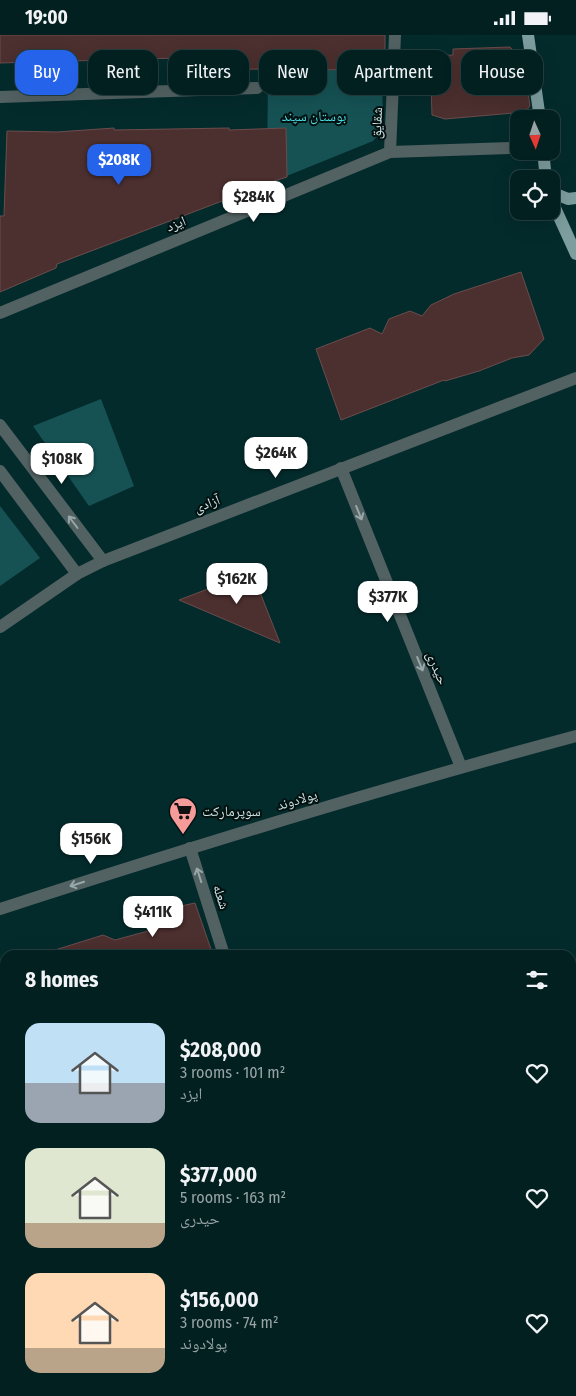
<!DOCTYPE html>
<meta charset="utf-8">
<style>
:root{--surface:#032021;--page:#112d2e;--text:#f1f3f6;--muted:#97a3a5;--line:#243e3f;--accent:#2563eb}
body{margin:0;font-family:"Fira Sans Condensed","Noto Naskh Arabic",sans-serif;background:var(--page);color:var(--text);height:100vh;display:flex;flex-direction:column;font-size:19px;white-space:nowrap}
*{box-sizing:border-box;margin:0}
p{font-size:16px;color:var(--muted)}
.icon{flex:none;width:28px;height:28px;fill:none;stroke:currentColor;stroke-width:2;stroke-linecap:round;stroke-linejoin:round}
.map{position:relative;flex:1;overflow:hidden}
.side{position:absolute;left:0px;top:915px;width:576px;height:446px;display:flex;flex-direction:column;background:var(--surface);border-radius:15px 15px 0 0;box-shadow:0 5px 20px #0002,0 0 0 1px var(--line)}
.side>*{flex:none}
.banner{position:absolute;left:15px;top:15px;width:546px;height:45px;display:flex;gap:10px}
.needle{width:32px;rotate:177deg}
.fabs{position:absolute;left:510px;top:75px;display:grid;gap:10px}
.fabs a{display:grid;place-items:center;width:50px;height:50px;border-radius:10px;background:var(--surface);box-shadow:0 5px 20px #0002,0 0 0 1px var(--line);font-size:25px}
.price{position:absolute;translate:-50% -42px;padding:0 11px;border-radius:10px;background:#fff;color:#222;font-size:16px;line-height:32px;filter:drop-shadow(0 1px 2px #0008)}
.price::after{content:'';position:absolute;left:50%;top:30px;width:15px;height:11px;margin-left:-8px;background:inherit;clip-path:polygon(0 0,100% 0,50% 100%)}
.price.current{background:var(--accent);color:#fff}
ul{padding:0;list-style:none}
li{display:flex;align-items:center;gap:15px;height:125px;padding:0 25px}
li span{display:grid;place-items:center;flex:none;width:140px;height:100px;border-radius:15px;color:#555}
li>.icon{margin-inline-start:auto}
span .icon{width:60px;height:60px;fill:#fffc;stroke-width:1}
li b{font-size:21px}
h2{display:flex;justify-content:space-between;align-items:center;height:60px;padding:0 25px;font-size:21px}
.chip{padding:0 18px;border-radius:15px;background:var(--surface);box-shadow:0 5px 20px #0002,0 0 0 1px var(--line);font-size:18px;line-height:45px}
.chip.current{background:var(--accent);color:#fff}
.status{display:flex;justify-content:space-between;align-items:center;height:35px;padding:0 25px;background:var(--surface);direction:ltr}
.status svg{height:14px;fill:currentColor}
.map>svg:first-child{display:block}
.green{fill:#165254}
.building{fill:#4c2f2f;stroke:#6b4d4c}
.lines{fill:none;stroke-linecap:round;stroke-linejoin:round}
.street{stroke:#526162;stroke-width:12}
.primary{stroke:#7d9d9e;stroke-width:12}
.oneway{stroke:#97a8aa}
.labels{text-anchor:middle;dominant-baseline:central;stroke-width:4;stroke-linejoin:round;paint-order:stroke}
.park-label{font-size:14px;fill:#4bdfe5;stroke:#031111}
.street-label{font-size:14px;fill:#cfe3e4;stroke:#031111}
.poi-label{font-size:14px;fill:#cfe3e4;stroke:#031111;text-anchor:start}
</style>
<div class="status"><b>19:00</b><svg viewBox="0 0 49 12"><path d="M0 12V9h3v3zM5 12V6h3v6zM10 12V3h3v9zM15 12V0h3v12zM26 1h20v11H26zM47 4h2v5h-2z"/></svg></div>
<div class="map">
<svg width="576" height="1361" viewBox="0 0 576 1361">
<rect width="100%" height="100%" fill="#042b2c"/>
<g class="green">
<polygon points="382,34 383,94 373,106 267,149 268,36"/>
<polygon points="101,364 134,451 89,471 33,391"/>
<polygon points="0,471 40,523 0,551"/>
</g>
<g class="building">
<polygon points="0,0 385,0 385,35 231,34 231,25 179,26 179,23 0,28"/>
<polygon points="510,12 515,17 522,17 530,71 525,77 445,84 432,80 430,21 453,20 453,14"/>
<polygon points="114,93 114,95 229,93 229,95 286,93 287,142 230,160 230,163 57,229 56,233 0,257 0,181 4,181 7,96 57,97"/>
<polygon points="521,237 544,304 529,320 512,323 479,336 445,346 444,345 341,385 316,314 370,293 382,299 389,284 410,276 422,281 431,270 454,259"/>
<polygon points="252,537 280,608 179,565"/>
<polygon points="195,868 213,920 55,920 55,915 103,900 115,905 159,893 162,875"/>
</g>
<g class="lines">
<g class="street">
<polyline points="0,62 257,53"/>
<polyline points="390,117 395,0"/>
<polyline points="0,278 390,117 511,113"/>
<polyline points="0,390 103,526"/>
<polyline points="341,433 461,732"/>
<polyline points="0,436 77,539"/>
<polyline points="0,592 77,539 103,526 576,343"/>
<polyline points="190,813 224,920"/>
<path d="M 0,874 C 191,812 382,753 576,701"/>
<polyline points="571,972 576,970"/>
<polyline points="0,1170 5,1168"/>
<polyline points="571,1220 576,1219"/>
<polyline points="410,1356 423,1361"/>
<polyline points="187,1361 194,1356"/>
</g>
<g class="primary">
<polyline points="528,0 540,84"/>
<polyline points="543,116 546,144"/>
<polyline points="551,157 568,164 576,163"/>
<polyline points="551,164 576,219"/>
</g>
</g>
<defs><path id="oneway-shaft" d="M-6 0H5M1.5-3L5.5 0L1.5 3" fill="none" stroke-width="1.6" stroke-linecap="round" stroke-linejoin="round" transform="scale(1.25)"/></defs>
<g class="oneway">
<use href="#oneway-shaft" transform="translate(359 478) rotate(68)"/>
<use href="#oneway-shaft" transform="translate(73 487) rotate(-127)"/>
<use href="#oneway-shaft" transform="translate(420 629) rotate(68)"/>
<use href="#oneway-shaft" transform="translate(199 840) rotate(-108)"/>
<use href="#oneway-shaft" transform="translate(77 849) rotate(162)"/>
</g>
<defs>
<g id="supermarket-pin" transform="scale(1.4375)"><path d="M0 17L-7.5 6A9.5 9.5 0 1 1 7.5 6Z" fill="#f59b99" stroke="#031111"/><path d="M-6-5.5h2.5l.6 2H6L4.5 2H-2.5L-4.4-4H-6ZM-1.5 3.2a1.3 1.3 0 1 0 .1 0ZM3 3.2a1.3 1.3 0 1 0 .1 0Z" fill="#111"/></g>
</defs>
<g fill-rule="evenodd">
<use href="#supermarket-pin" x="183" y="776"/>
</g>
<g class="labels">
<g class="park-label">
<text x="314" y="81">بوستان سپند</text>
</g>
<g class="street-label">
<text transform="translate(377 88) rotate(-87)">شقایق</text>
<text transform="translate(176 189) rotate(-22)">ایزد</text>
<text transform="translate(207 469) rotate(-21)">آزادی</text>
<text transform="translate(437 633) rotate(68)">حیدری</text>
<text transform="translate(297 765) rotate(-17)">پولادوند</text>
<text transform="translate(221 862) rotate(72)">شعله</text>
</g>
<g class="poi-label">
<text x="202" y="776">سوپرمارکت</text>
</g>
</g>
</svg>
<div class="fabs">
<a><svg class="needle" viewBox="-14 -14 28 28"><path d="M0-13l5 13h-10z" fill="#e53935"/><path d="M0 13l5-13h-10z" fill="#97a3a5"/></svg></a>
<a><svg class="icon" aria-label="locate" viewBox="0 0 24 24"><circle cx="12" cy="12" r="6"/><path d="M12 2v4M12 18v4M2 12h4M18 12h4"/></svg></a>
</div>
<b class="price current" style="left:119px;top:151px">$208K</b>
<b class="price" style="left:254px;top:188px">$284K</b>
<b class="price" style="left:276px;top:444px">$264K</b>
<b class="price" style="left:62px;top:450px">$108K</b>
<b class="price" style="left:237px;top:570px">$162K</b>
<b class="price" style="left:388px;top:588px">$377K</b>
<b class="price" style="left:91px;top:830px">$156K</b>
<b class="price" style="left:153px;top:903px">$411K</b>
<div class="banner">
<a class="chip current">Buy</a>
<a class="chip">Rent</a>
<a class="chip">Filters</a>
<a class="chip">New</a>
<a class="chip">Apartment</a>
<a class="chip">House</a>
</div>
<section class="side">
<h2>8 homes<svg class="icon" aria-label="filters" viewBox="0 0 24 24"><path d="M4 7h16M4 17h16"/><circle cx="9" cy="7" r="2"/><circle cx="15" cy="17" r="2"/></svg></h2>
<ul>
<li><span style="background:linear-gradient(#bfe0f5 60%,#9aa5b1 0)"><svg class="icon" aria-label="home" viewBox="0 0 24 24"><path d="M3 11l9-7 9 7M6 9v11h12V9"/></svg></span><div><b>$208,000</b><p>3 rooms · 101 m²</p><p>ایزد</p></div><svg class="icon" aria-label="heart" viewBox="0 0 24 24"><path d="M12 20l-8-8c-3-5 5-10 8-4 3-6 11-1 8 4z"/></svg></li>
<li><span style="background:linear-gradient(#dfe7d0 75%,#b9a48a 0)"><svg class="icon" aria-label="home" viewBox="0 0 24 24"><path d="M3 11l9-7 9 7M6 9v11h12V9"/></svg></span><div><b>$377,000</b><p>5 rooms · 163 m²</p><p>حیدری</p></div><svg class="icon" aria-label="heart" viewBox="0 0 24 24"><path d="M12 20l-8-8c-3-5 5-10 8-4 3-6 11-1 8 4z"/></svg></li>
<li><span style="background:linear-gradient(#ffd9b3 75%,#b9a48a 0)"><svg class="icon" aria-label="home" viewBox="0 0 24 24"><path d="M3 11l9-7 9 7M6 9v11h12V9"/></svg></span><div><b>$156,000</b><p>3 rooms · 74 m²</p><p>پولادوند</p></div><svg class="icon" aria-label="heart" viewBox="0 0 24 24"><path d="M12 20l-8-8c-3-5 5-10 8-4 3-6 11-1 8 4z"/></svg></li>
</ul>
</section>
</div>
